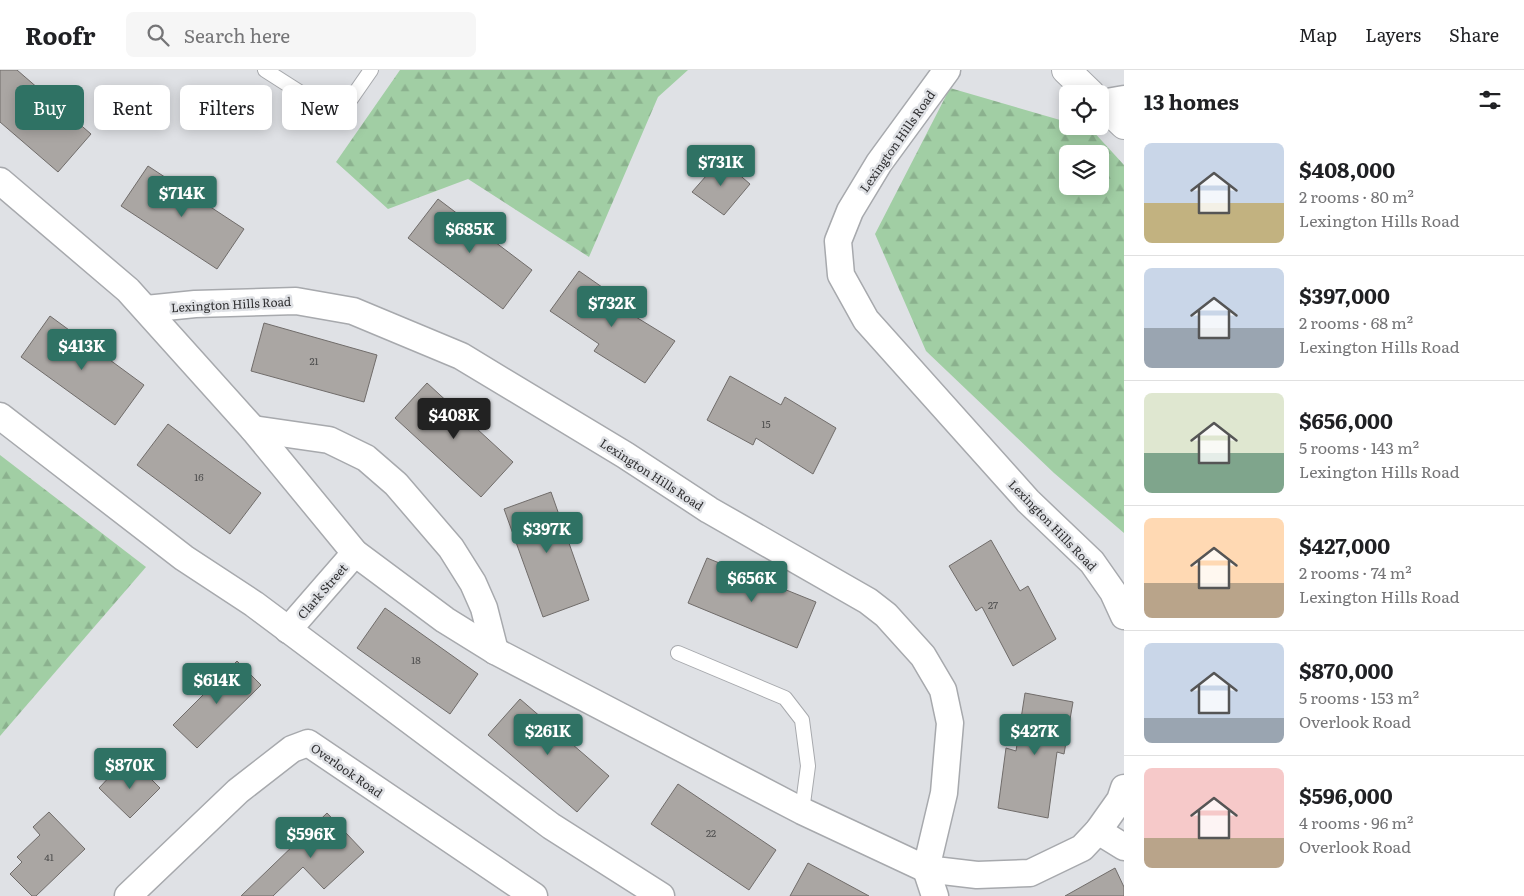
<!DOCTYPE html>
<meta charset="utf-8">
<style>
:root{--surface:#fff;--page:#f6f6f6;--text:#202124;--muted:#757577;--line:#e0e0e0;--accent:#2f7264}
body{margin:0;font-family:Literata,serif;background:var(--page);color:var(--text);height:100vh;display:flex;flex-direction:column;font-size:19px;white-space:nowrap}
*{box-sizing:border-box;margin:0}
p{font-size:16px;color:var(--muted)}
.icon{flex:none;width:28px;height:28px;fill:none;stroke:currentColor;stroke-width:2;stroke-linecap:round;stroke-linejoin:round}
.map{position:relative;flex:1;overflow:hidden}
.details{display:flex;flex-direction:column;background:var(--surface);width:400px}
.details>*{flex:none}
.guide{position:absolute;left:15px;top:15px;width:475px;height:45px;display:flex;gap:10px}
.controls{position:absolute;left:1059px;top:15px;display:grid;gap:10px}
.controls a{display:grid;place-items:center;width:50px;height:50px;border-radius:8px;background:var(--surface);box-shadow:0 2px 12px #0003;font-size:25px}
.price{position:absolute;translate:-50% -42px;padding:0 11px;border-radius:5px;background:var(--accent);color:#fff;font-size:16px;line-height:32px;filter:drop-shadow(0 1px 2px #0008)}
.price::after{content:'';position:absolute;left:50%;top:30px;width:15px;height:11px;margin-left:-8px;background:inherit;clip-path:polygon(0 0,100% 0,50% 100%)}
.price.on{background:#222;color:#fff}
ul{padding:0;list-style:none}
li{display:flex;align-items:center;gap:15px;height:125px;padding:0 20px}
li+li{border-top:1px solid var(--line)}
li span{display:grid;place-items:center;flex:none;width:140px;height:100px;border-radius:8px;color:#555}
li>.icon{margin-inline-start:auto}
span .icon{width:60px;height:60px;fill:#fffc;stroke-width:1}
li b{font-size:21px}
h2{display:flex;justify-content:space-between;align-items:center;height:60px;padding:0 20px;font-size:21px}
.tag{padding:0 18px;border-radius:8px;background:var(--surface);box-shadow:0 2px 12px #0003;font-size:18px;line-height:45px}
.tag.on{background:var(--accent);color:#fff}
header{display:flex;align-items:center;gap:30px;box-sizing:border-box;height:70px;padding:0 25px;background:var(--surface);border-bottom:1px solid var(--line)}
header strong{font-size:24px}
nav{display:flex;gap:28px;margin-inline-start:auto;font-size:18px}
.search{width:350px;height:45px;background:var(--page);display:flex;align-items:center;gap:12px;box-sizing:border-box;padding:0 18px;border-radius:8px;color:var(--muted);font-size:19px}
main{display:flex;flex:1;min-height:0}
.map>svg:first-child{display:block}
.forest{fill:url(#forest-firs);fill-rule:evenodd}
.building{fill:#aaa6a3;stroke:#706c6a}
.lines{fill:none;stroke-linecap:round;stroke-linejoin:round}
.lane-casing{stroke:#a7a9ad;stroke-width:16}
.street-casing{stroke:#a7a9ad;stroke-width:29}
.primary-casing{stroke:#a7a9ad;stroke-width:30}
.lane{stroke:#fff;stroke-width:14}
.street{stroke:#fff;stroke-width:26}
.primary{stroke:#fff;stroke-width:28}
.labels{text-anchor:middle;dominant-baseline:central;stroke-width:5;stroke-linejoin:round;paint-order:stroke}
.number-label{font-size:10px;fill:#4e4e4e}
.street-label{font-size:12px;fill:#303032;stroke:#dfe1e5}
</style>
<header>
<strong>Roofr</strong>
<div class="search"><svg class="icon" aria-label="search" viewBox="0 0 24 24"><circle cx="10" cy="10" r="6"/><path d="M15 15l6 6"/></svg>Search here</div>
<nav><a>Map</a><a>Layers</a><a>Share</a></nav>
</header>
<main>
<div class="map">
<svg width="1124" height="826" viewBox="0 0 1124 826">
<defs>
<pattern id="forest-firs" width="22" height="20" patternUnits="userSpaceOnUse" patternTransform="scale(1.25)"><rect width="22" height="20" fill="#a1cea4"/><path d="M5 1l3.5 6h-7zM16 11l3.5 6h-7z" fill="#8bb18e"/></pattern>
</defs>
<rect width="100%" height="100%" fill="#dfe1e5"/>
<g class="forest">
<polygon points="400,0 688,0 658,27 589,187 468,109 388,139 336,92"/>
<path d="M 950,18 L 1067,52 L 1068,56 L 1091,59 L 1124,95 L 1124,463 L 1054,403 L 926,281 L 875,164 ZM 1068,84 L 1100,84 L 1100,116 L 1068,116 Z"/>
<polygon points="0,385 146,497 0,666"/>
</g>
<g class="building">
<polygon points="0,0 17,0 91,64 58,102 0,52"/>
<polygon points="721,89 750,114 724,145 692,122"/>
<polygon points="148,96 244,159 217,199 121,136"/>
<polygon points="438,129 532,200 503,239 408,168"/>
<polygon points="579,201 622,231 618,236 675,271 645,313 594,281 599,274 550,241"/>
<polygon points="50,246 144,315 115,355 21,287"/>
<polygon points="264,253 377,285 364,332 251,301"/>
<polygon points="730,306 781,335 785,327 836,358 813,404 756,368 753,375 707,350"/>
<polygon points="427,313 513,392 481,427 395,348"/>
<polygon points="168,354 261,423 230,464 137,395"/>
<polygon points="551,422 589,530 543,547 504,439"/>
<polygon points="991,470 1020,521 1028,516 1056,569 1013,596 982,537 976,541 949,496"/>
<polygon points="707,488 816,532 797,578 688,533"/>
<polygon points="385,538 478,604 450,644 357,578"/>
<polygon points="237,591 261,615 197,678 173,655"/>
<polygon points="1025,623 1073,632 1064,684 1057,682 1048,748 998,738 1006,678 1016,681"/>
<polygon points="520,629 609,706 577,742 488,665"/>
<polygon points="137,695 160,718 130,748 99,718 114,702 123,710"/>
<polygon points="678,714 776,780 749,820 651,754"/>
<polygon points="49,742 85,779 36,826 32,826 10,804 22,792 17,787 40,765 33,757"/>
<polygon points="327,743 364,782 324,819 303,797 273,826 241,826"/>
<polygon points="808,793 869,826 790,826"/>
<polygon points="1115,798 1124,817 1124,826 1065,826"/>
</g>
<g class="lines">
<g class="lane-casing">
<g id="lane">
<polyline points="265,0 326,39 346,36 371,0"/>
<polyline points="678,583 785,628 802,650 808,696 802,741"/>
</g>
</g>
<g class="street-casing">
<g id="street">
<polyline points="947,0 879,93 850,141 838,171 841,205 866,250 1028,431 1092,492 1113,522 1124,546"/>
<polyline points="1101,33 1124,29"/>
<polyline points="0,111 128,220 253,359 355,483 445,550 495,581 802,741 926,799 977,805 1030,803 1082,778 1098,761 1120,730 1124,718"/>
<polyline points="146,239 195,234 296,231 353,241 461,286 625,385 709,440 868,531 886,545 923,586 943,620 950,653 944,723 926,799 935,826"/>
<polyline points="0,346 184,488 254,534 551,756 661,826"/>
<polyline points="253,359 329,370 366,388 396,414 451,478 473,513 484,538 495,581"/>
<polyline points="288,560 355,483"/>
<polyline points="1098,761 1124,777"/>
<polyline points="128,826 238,721 292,679 308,673 534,826"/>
</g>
</g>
<g class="primary-casing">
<g id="primary">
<polyline points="1066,0 1091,24"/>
<polyline points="1100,32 1124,55"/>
</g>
</g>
<use href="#lane" class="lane"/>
<use href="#street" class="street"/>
<use href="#primary" class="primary"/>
</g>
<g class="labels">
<g class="number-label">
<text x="314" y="290">21</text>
<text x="766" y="353">15</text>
<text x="199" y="406">16</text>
<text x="993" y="534">27</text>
<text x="416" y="589">18</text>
<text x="711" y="762">22</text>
<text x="49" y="786">41</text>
</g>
<g class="street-label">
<text transform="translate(897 71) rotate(-55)">Lexington Hills Road</text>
<text transform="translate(231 234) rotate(-3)">Lexington Hills Road</text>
<text transform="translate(652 404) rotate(33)">Lexington Hills Road</text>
<text transform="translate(1053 455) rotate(46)">Lexington Hills Road</text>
<text transform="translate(322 521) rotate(-49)">Clark Street</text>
<text transform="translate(347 700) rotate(35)">Overlook Road</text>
</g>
</g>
</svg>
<div class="controls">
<a><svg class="icon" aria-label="locate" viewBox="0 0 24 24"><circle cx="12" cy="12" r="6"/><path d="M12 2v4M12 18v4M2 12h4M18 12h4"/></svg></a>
<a><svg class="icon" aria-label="layers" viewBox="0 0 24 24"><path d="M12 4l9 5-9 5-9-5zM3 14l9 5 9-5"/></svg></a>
</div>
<b class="price" style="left:721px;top:117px">$731K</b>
<b class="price" style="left:182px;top:148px">$714K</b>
<b class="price" style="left:470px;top:184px">$685K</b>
<b class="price" style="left:612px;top:258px">$732K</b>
<b class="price" style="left:82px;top:301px">$413K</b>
<b class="price on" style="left:454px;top:370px">$408K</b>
<b class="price" style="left:547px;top:484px">$397K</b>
<b class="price" style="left:752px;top:533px">$656K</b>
<b class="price" style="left:217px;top:635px">$614K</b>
<b class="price" style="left:548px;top:686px">$261K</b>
<b class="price" style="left:1035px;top:686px">$427K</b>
<b class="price" style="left:130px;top:720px">$870K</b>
<b class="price" style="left:311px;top:789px">$596K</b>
<div class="guide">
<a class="tag on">Buy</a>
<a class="tag">Rent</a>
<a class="tag">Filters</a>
<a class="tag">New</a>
</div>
</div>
<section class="details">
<h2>13 homes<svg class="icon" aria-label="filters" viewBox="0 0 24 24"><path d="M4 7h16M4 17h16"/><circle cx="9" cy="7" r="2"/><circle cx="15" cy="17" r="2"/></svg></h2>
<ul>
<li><span style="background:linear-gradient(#c9d6e8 60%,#c2b280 0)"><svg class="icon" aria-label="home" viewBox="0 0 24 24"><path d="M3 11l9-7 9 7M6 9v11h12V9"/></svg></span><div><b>$408,000</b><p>2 rooms · 80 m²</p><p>Lexington Hills Road</p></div></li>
<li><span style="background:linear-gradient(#c9d6e8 60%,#9aa5b1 0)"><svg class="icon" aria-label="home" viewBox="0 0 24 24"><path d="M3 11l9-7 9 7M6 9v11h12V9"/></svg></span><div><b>$397,000</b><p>2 rooms · 68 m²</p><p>Lexington Hills Road</p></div></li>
<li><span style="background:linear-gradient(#dfe7d0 60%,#7fa58c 0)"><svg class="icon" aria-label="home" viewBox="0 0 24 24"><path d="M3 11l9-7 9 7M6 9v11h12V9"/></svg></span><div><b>$656,000</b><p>5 rooms · 143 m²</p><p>Lexington Hills Road</p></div></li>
<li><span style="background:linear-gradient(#ffd9b3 65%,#b9a48a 0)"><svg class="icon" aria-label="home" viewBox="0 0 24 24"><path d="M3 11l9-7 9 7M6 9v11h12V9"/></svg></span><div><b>$427,000</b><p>2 rooms · 74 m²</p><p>Lexington Hills Road</p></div></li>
<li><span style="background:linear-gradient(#c9d6e8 75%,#9aa5b1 0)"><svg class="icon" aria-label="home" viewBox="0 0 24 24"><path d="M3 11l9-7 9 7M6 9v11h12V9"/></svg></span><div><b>$870,000</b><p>5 rooms · 153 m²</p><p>Overlook Road</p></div></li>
<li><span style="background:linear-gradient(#f6c9c9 70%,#b9a48a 0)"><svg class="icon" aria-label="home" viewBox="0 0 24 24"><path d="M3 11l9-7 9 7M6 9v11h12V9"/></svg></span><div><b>$596,000</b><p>4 rooms · 96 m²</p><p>Overlook Road</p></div></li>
</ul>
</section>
</main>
